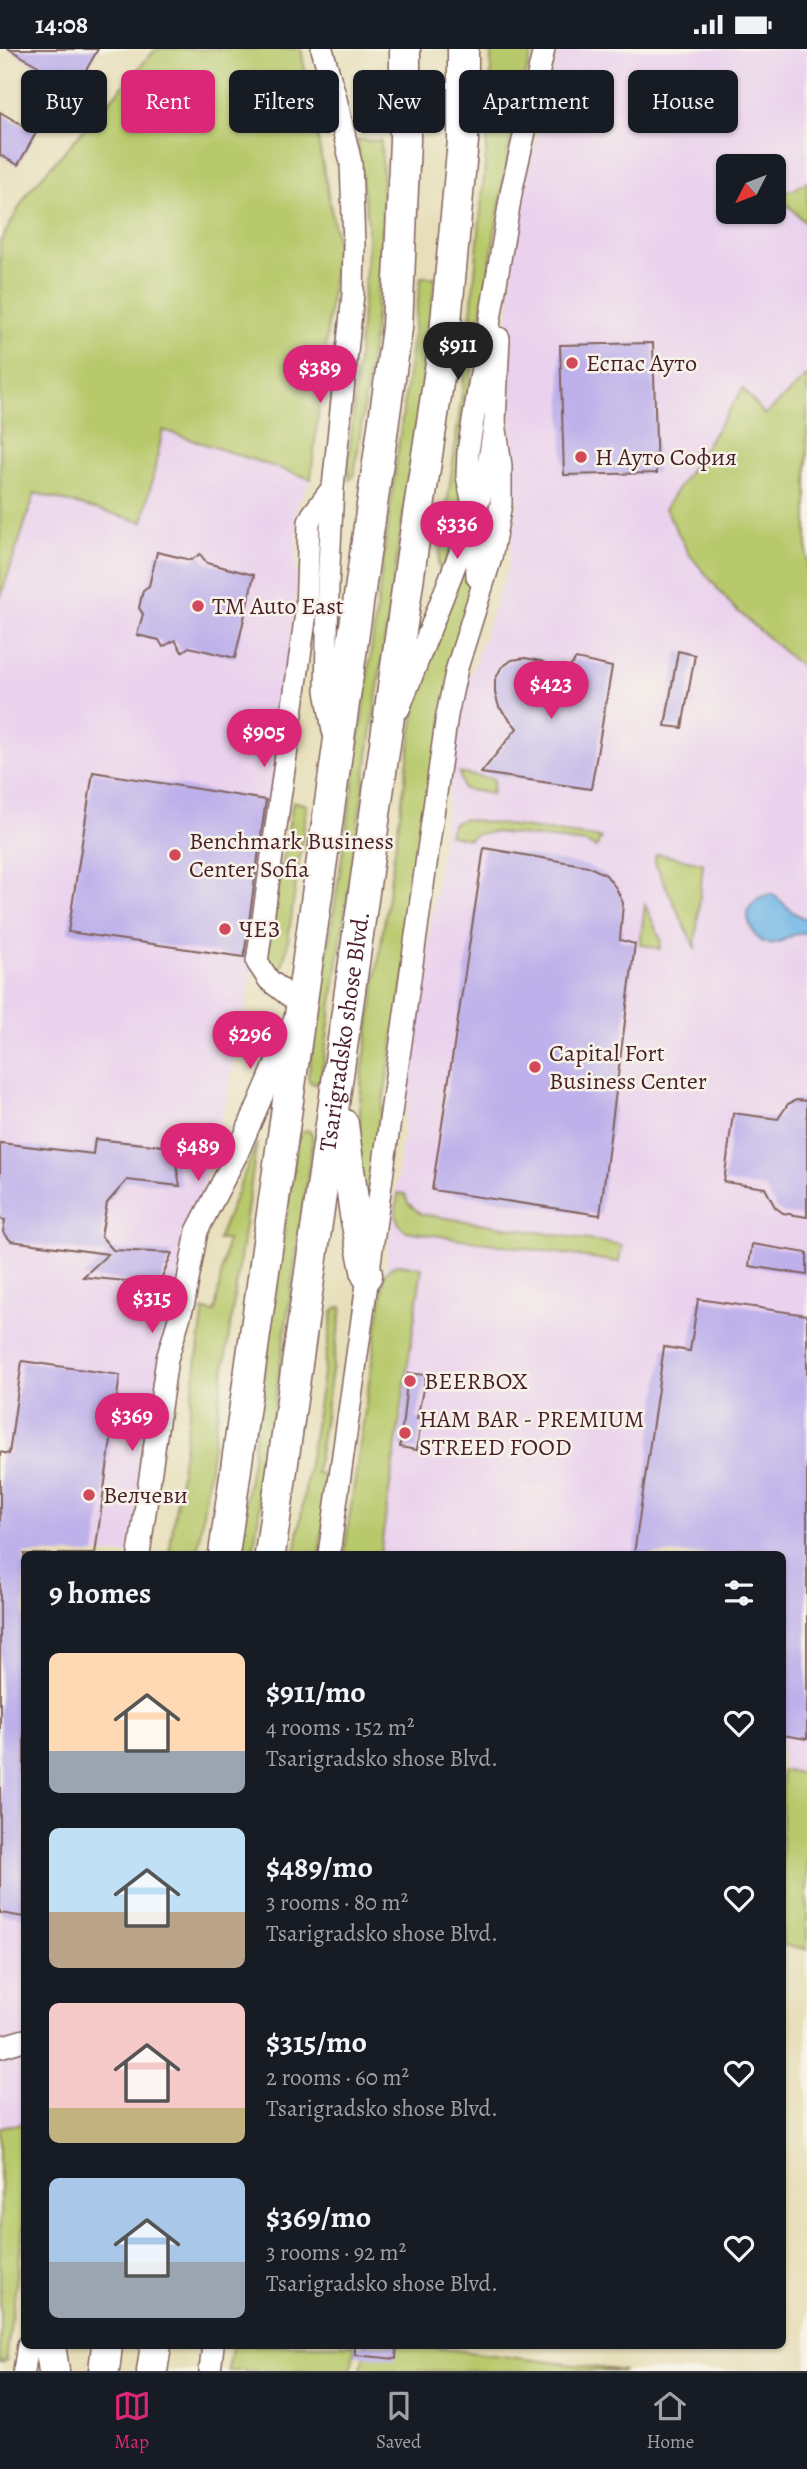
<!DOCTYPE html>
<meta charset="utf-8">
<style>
:root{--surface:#171b24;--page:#242831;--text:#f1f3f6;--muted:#9ea1a6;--line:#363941;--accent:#db2777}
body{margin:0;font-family:Alegreya,serif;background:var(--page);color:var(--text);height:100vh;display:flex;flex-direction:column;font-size:26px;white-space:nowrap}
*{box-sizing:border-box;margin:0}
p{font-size:23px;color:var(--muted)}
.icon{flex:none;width:38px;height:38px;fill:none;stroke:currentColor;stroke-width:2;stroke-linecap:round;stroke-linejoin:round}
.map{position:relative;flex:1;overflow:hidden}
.sheet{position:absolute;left:21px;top:1502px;width:765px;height:798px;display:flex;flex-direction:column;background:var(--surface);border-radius:10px;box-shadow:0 2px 5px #0004}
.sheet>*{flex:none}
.guide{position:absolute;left:21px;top:21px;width:766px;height:63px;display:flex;gap:14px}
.needle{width:46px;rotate:228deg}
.tools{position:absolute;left:716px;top:105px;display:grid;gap:14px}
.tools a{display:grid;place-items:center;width:70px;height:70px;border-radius:10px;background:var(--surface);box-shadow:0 2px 5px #0004;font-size:35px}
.price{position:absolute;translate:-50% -60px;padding:0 16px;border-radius:24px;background:var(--accent);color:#fff;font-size:23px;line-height:46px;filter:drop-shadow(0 2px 4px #0008)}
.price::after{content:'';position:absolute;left:50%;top:42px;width:21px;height:16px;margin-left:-10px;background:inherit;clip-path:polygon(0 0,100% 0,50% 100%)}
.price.on{background:#222;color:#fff}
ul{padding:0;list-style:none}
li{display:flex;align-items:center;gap:21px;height:175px;padding:0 28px}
li span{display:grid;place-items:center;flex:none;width:196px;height:140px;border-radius:10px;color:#555}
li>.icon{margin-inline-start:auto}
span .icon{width:84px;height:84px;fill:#fffc;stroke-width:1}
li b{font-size:30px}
h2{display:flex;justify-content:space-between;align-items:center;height:84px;padding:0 28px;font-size:30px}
.pill{padding:0 24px;border-radius:10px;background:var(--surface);box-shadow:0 2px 5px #0004;font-size:24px;line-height:63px}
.pill.on{background:var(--accent);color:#fff}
.status{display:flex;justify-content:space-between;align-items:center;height:49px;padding:0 35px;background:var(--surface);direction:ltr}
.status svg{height:19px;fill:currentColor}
.dock{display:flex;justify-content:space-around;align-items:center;height:98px;border-top:2px solid var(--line);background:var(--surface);font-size:19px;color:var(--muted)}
.dock a{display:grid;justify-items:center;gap:4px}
.dock .on{color:var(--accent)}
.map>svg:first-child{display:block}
.built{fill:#ead1ed}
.green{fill:#b8c96c;stroke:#81744c;stroke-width:2}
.water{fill:#6fb6e6;stroke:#5c6a88;stroke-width:2}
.building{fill:#beb0ea}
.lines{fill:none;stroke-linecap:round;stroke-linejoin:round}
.minor-casing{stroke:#81625d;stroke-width:24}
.highway-casing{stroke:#81625d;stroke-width:33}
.minor{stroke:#fff;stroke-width:21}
.highway{stroke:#fff;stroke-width:30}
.poi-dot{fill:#d1495b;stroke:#f7f3e8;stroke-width:2.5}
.labels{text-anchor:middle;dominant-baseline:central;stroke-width:5;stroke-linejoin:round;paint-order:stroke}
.poi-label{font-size:24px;fill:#4a1f2b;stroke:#f7f3e8;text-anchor:start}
.street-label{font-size:24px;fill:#4a1f2b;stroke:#f7f3e8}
</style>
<div class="status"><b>14:08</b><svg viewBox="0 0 49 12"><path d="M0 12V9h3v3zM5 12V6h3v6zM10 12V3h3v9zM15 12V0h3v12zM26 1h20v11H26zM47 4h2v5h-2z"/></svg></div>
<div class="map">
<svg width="807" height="2322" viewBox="0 0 807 2322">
<rect width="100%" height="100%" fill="#f7f3e8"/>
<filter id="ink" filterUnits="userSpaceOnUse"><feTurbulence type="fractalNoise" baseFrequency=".0143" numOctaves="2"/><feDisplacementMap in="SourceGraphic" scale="14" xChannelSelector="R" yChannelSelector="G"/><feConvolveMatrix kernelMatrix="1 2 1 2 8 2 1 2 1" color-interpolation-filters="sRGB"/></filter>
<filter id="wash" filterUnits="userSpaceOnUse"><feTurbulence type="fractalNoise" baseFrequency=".00686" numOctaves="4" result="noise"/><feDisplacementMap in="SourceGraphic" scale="28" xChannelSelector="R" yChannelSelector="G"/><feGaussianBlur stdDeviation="1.57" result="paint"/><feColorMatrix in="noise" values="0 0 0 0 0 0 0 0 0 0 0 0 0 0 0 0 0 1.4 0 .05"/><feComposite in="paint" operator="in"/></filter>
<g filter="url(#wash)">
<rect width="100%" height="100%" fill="#e7dfb9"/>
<g class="built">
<polygon points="559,0 807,0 807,133 791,142 774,139 774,117 728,117 728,163 774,163 774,141 807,176 807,327 765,366 744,341 733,558 807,623 807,1725 782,1721 782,1505 344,1505 385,1224 445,766 464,644 508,519 517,455 513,430 508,267 518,163"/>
<polygon points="163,381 311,430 296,459 296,545 254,915 230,1036 169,1269 131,1505 24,1505 24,2074 0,2078 0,550 35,444"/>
</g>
<g class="green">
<polygon points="156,0 301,0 337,192 311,430 163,381 143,473 35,444 0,550 0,193 28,143"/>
<path d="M 491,0 L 533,0 L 515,64 L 460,395 L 465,469 L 443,519 L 440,519 L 438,516 C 456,402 470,286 480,171 C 485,114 492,57 491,0 Z"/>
<path d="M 357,91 L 381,92 C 389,204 370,317 354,427 L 349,431 L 349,406 L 368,200 L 368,175 Z"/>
<polygon points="807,133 807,176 774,141 774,139 791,142"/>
<polygon points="421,228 435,228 426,309 321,1029 315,1035 310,1033 308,1028 353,737"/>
<polygon points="807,327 807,623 733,558 689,505 665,459 743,340 765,366"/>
<path d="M 469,507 L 475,515 L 364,1164 C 359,1117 358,1072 362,1025 L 420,628 Z"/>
<polygon points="459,724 494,730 492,745 463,740"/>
<polygon points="293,752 307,756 287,898 282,918 275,925 266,914 267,905"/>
<polygon points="463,770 601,789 596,799 586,794 493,783 477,785 469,790 449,786 452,775"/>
<polygon points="658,805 703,814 695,899 655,814 655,808"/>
<polygon points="645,856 661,891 660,900 640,895"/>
<polygon points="307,1081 311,1083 313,1089 253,1505 238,1505 298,1087 301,1083"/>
<polygon points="257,1093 197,1505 169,1505 204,1261 215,1263 227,1191 218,1191"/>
<path d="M 398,1144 L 405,1145 L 408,1154 L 421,1165 L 622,1196 L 619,1213 L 406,1182 C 392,1172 396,1160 398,1144 Z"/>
<polygon points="400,1215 422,1219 380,1505 344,1505 385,1224 391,1218"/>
<polygon points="338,1258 342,1258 316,1424 331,1426 319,1505 295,1505 333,1262"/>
<polygon points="782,1721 807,1725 807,1900 782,1896"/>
<polygon points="24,2074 24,2173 6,2312 0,2314 0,2078"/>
<polygon points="232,2296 355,2296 351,2322 228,2322"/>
<polygon points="365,2296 411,2296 625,2322 361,2322"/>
</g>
<path class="water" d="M 772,845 C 785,853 791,866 807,870 L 807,884 C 793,882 787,892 774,894 C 756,898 749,877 747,863 C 753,852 759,847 772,845 Z"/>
<g id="blocks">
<g class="building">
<polygon points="9,0 98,0 76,39"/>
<polygon points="0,63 36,84 18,116 0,106"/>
<polygon points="653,294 657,424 564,426 560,296"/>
<polygon points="157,503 191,511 200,505 207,514 254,526 235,609 189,598 182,603 175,591 163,598 159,591 137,586 143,565 139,559 143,541 149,537"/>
<polygon points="678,602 695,606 682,679 665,677"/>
<polygon points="525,609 541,612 565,624 576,610 612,618 591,740 481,724 517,679 499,658 495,644 495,631 501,619 512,611"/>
<polygon points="93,723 266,751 244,908 68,883"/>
<polygon points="484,799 588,817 606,826 616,839 623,854 620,891 635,895 600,1166 432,1141"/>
<polygon points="796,1051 807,1052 807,1168 783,1164 775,1158 765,1139 724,1133 733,1064 778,1070 788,1055"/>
<polygon points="95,1090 173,1098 180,1137 127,1131 107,1154 101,1187 113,1201 172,1204 159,1235 83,1228 108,1205 11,1192 3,1183 5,1171 0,1170 0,1094 93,1105"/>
<polygon points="752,1195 807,1204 807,1226 749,1217"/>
<polygon points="698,1250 807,1266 807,1690 782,1686 782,1505 634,1505 664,1298 690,1302"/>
<polygon points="22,1312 120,1326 95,1505 24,1505 24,1868 0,1864 0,1403 9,1405"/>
<polygon points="408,1324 426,1326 417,1370 421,1370 417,1401 400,1398"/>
<polygon points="355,2296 397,2296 396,2310 355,2306"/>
</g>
</g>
</g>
<g filter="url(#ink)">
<use href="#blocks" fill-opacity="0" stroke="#81625d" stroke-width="2"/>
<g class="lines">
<g class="minor-casing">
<g id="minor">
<polyline points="322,0 335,46 351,114 354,195 353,245 333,438 328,537 326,641 333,682"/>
<polyline points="477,528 475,465 467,427 468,402 512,139 544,0"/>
<polyline points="399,660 475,465 487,423 495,373 499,289"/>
<polyline points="139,1505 167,1310 184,1253 197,1182 237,1105 301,956 269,931 257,913 306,564 309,473 312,466 333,438"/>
<polyline points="329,1505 447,666 457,619 491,509 501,455 501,417 495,373"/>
<polyline points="0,1998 24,1991"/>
<polyline points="24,2322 28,2296"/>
<polyline points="210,2322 213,2296"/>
</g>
</g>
<g class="highway-casing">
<g id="highway">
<polyline points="343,1075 355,1166 367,1226"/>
<polyline points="224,1505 397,279 405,91 405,0"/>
<path id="s1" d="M 270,1505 L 412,505 L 444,294 L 463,92 L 463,0"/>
<polyline points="50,2296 54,2322"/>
<polyline points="104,2322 107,2296"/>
<polyline points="152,2322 156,2296"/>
</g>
</g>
<use href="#minor" class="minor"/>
<use href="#highway" class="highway"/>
</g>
</g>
<g class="poi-dot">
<circle cx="572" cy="314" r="7"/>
<circle cx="581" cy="408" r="7"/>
<circle cx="198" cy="557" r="7"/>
<circle cx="175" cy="806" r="7"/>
<circle cx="225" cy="880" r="7"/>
<circle cx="535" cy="1018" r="7"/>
<circle cx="410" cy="1332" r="7"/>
<circle cx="405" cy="1384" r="7"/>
<circle cx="89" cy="1446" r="7"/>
</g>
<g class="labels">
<g class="poi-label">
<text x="586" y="314">Еспас Ауто</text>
<text x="595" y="408">Н Ауто София</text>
<text x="212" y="557">TM Auto East</text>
<text x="189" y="792">Benchmark Business<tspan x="189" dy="28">Center Sofia</tspan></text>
<text x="239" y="880">ЧЕЗ</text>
<text x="549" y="1004">Capital Fort<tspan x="549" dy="28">Business Center</tspan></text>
<text x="424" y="1332">BEERBOX</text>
<text x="419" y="1370">HAM BAR - PREMIUM<tspan x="419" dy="28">STREED FOOD</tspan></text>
<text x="103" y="1446">Велчеви</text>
</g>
<g class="street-label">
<text stroke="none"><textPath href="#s1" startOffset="528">Tsarigradsko shose Blvd.</textPath></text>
</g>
</g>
</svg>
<div class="tools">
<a><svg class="needle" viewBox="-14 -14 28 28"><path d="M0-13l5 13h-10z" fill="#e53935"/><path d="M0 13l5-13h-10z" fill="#9ea1a6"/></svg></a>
</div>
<b class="price on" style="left:458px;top:333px">$911</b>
<b class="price" style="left:320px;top:356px">$389</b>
<b class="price" style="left:457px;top:512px">$336</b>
<b class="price" style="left:551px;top:672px">$423</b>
<b class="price" style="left:264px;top:720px">$905</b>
<b class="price" style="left:250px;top:1022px">$296</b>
<b class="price" style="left:198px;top:1134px">$489</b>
<b class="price" style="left:152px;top:1286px">$315</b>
<b class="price" style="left:132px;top:1404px">$369</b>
<div class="guide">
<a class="pill">Buy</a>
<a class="pill on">Rent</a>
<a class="pill">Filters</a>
<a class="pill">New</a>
<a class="pill">Apartment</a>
<a class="pill">House</a>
</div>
<section class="sheet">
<h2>9 homes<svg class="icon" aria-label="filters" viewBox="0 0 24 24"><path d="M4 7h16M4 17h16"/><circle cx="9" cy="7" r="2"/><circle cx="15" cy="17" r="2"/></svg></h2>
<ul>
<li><span style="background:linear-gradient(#ffd9b3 70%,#9aa5b1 0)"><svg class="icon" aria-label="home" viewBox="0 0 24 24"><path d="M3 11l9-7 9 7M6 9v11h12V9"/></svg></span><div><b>$911/mo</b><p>4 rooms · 152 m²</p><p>Tsarigradsko shose Blvd.</p></div><svg class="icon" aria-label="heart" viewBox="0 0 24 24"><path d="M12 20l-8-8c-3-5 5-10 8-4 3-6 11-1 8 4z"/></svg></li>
<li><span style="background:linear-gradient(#bfe0f5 60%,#b9a48a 0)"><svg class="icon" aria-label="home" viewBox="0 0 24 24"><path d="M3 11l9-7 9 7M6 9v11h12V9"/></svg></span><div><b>$489/mo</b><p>3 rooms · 80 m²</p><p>Tsarigradsko shose Blvd.</p></div><svg class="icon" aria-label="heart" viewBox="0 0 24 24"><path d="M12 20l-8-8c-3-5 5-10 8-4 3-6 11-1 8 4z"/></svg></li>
<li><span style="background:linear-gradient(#f6c9c9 75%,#c2b280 0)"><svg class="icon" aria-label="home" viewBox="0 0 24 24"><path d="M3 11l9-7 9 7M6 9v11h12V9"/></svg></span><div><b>$315/mo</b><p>2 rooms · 60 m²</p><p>Tsarigradsko shose Blvd.</p></div><svg class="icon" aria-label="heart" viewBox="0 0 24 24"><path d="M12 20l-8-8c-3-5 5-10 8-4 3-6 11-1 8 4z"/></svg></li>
<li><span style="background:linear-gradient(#a9c7e8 60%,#9aa5b1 0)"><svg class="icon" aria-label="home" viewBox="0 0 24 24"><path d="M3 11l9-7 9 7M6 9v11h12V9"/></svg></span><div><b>$369/mo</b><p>3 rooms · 92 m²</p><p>Tsarigradsko shose Blvd.</p></div><svg class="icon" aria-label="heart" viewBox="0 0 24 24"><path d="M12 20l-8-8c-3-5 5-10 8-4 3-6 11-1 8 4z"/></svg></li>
</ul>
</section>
</div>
<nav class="dock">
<a class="on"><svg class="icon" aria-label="map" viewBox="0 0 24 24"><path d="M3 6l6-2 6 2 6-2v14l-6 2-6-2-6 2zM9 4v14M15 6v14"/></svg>Map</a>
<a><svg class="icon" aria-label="saved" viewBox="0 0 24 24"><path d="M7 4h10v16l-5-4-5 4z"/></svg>Saved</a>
<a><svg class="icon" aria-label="home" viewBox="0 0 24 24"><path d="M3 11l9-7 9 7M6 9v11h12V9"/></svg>Home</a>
</nav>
